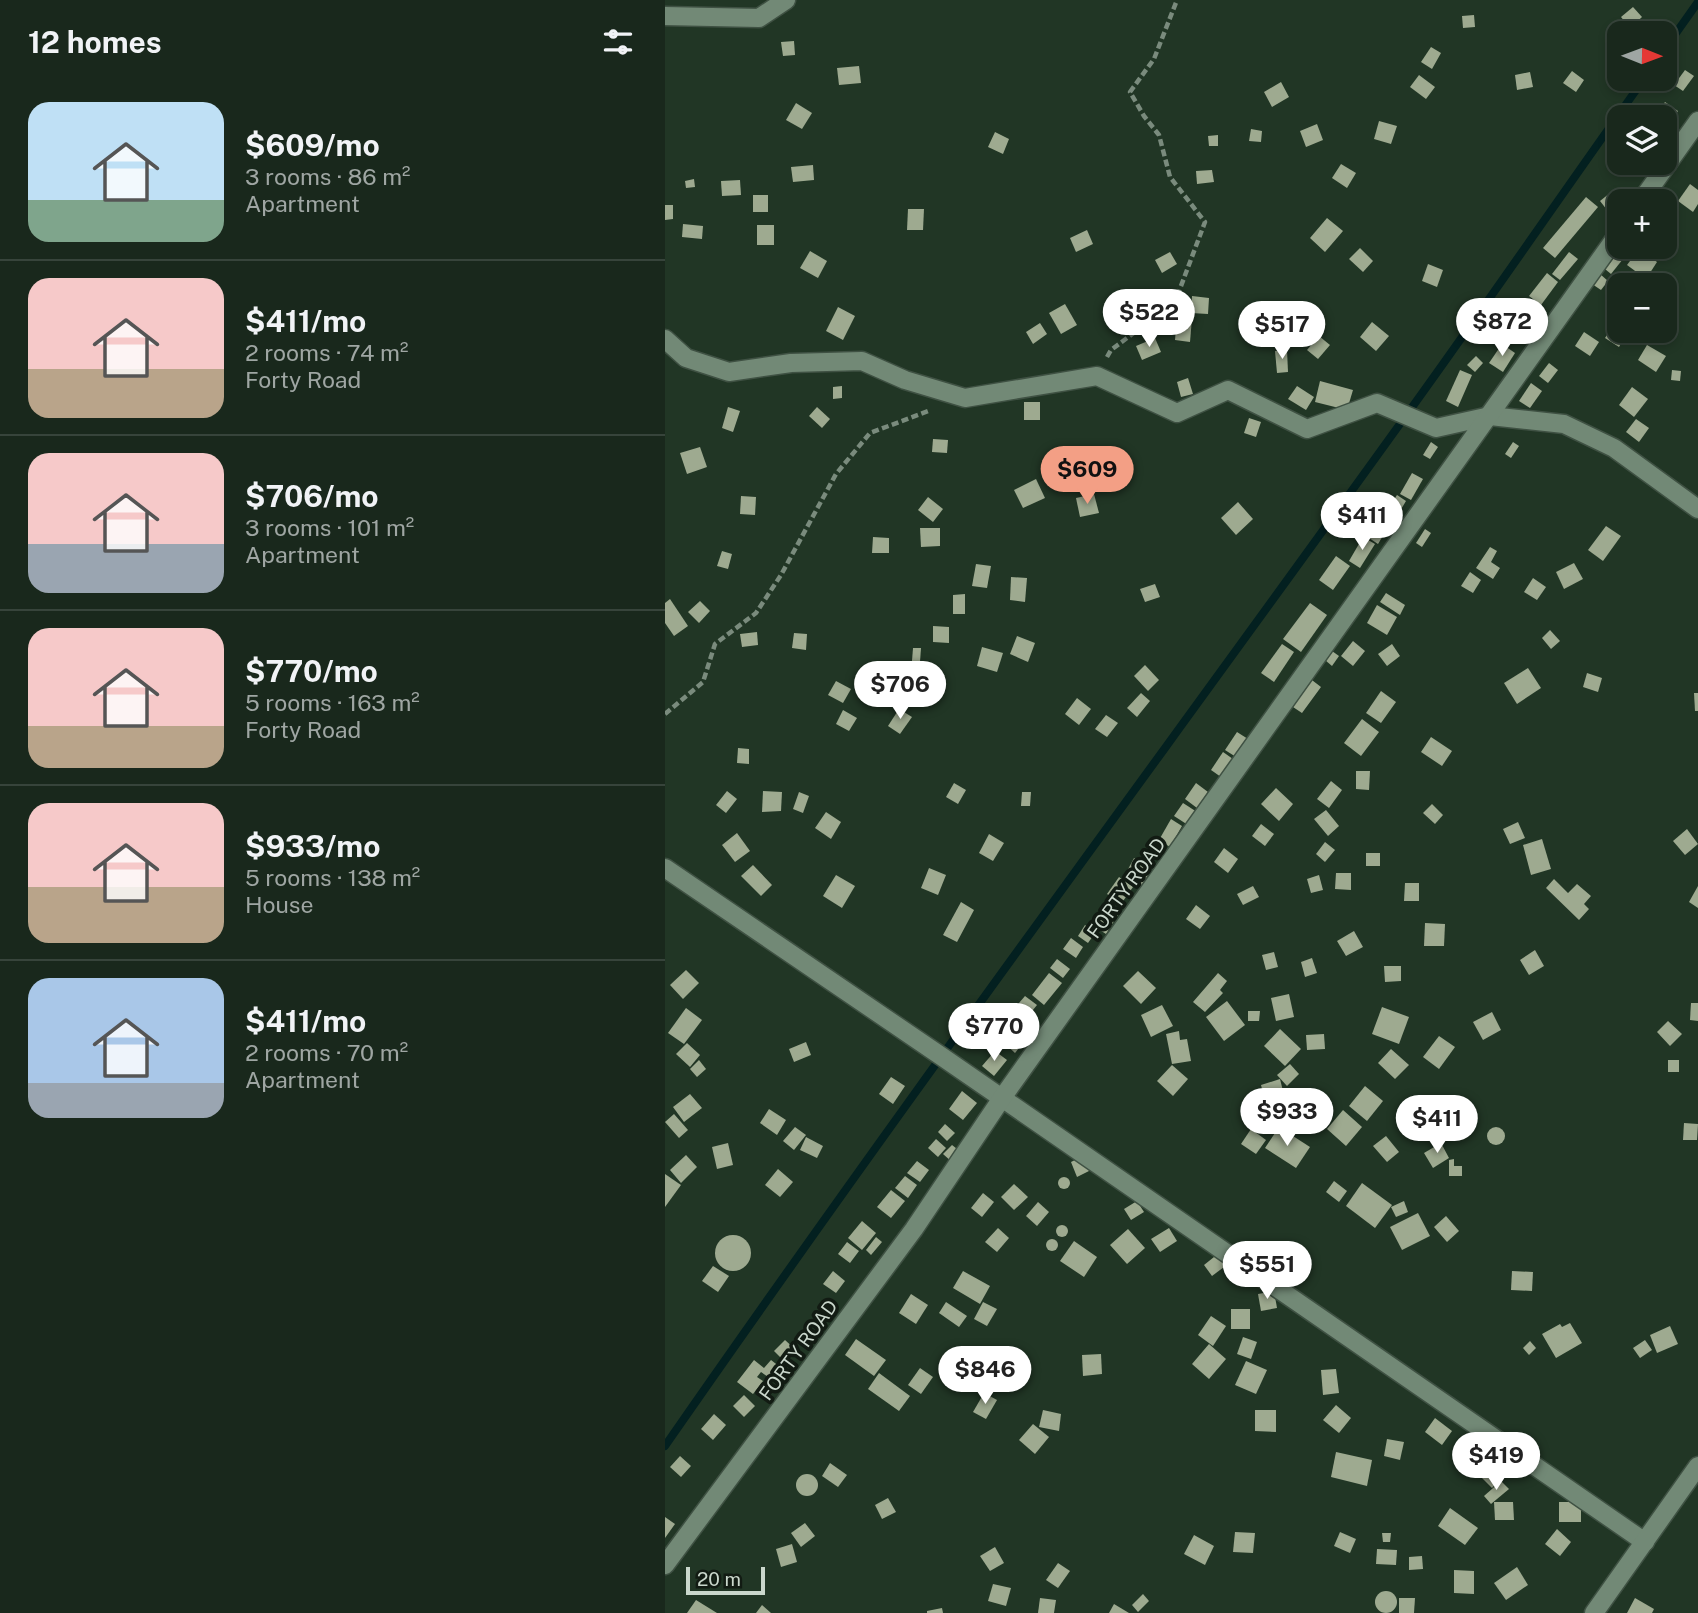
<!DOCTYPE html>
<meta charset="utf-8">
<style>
:root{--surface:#19281c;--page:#223025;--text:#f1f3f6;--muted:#9fa6a3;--line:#37443b;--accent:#f39f85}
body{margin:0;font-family:"Public Sans",sans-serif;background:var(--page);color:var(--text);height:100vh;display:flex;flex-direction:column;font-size:26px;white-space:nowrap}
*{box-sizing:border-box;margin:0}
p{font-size:23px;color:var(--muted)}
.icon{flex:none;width:38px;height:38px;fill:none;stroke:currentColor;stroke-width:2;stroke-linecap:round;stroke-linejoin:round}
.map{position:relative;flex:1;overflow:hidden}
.side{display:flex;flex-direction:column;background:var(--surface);width:665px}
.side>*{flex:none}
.needle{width:46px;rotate:91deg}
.controls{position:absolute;left:942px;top:21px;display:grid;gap:14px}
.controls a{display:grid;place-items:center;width:70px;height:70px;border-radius:14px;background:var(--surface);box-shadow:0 4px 10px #0003,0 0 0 2px var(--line);font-size:35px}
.scale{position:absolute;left:21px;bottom:18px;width:79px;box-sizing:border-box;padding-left:7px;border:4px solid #cad7cc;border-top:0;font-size:19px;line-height:24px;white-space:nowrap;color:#cad7cc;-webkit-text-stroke:5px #121b13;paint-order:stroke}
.price{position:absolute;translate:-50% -60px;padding:0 16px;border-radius:24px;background:#fff;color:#222;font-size:23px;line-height:46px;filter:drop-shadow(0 2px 4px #0008)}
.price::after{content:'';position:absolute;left:50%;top:42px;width:21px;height:16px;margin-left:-10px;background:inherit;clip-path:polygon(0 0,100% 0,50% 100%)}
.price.current{background:var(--accent);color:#111}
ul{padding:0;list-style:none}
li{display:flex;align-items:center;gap:21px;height:175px;padding:0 28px}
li+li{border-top:2px solid var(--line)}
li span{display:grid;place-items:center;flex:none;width:196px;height:140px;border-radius:21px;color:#555}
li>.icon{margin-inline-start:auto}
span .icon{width:84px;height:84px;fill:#fffc;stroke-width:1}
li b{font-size:30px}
h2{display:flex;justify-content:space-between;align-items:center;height:84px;padding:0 28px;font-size:30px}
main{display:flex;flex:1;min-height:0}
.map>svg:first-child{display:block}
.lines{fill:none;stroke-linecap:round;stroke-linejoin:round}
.stream{stroke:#032020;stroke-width:8}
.building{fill:#9eaa90}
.minor-casing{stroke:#3f5143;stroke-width:21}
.path{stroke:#7a8b7d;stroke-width:4.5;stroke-dasharray:7 3.5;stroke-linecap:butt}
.minor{stroke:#728976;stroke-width:18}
.labels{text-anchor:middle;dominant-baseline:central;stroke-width:7;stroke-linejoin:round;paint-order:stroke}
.street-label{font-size:19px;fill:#cad7cc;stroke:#121b13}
</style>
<main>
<section class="side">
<h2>12 homes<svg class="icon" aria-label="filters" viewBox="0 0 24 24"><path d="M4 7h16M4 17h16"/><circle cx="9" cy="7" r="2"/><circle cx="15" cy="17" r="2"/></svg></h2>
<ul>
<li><span style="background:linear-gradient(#bfe0f5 70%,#7fa58c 0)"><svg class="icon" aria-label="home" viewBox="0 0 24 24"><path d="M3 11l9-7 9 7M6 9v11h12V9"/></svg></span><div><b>$609/mo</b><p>3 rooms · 86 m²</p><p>Apartment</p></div></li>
<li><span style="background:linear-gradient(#f6c9c9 65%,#b9a48a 0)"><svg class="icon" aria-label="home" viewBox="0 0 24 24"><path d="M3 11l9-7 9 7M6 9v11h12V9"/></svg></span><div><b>$411/mo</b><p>2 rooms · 74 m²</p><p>Forty Road</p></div></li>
<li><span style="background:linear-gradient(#f6c9c9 65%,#9aa5b1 0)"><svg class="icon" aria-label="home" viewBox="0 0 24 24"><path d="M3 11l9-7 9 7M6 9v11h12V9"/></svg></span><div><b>$706/mo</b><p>3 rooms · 101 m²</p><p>Apartment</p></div></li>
<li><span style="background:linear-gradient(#f6c9c9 70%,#b9a48a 0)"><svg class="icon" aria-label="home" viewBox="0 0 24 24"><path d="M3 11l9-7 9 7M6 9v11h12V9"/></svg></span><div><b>$770/mo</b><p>5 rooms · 163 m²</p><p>Forty Road</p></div></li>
<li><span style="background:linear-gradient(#f6c9c9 60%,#b9a48a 0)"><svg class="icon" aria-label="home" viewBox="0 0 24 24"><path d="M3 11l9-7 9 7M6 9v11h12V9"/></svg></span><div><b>$933/mo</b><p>5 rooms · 138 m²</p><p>House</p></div></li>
<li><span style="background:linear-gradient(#a9c7e8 75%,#9aa5b1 0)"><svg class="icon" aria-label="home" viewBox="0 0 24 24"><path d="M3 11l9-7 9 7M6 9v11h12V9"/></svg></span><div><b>$411/mo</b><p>2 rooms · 70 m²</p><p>Apartment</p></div></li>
</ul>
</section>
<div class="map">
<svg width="1033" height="1613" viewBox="0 0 1033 1613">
<rect width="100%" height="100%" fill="#213625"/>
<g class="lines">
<g class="stream">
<polyline points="999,50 1033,2"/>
<path d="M 0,1446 C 241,1099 493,760 740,417 C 821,305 899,191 979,79"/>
</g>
</g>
<g class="building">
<polygon points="968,7 977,17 965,28 956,17"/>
<polygon points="809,15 810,27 798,28 797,16"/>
<polygon points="129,41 130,55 118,56 116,42"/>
<polygon points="766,47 776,53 767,69 756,62"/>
<polygon points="194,66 196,83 174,85 172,68"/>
<polygon points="1020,70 1029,76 1018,91 1009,85"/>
<polygon points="907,71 919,80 911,92 898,83"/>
<polygon points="865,72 868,87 852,90 850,75"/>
<polygon points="754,75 770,87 761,99 745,87"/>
<polygon points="616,82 624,97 607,107 599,92"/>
<polygon points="1000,102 1013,111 999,131 999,117 990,117"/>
<polygon points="131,103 147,113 137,129 121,120"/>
<polygon points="714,121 732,126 726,144 709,139"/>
<polygon points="652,124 658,140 641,147 635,131"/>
<polygon points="586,129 597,131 596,142 584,141"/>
<polygon points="330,132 344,139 338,154 323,147"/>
<polygon points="553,135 553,146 544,146 543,136"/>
<polygon points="956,163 976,163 962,172"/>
<polygon points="676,164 691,173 682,188 667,178"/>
<polygon points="148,165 149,180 128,182 126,167"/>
<polygon points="547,170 549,182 532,184 531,171"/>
<polygon points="29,179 30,187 21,188 20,181"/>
<polygon points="75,180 76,195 57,196 56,181"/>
<polygon points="1025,184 1033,190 1033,204 1028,212 1013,201"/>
<polygon points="945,193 954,204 954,207 946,215 935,201"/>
<rect x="88" y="195" width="15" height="17"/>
<rect x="989" y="196" width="12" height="5"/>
<polygon points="921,197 933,207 890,258 878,248"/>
<polygon points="0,205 8,205 8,219 0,220"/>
<polygon points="243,209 259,209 258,230 242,230"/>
<polygon points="662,218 678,231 660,252 645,238"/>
<polygon points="18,224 38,226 37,239 17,237"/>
<rect x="92" y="225" width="17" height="20"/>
<polygon points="422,230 428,244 411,252 405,238"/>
<polygon points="695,248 708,261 698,272 684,259"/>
<polygon points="956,249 962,254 946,274 940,269"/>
<polygon points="974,249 992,262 981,279 962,265"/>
<polygon points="145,251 162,261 153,278 135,268"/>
<polygon points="505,252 512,264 497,273 490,260"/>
<polygon points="904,252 913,259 895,280 887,274"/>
<polygon points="763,264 778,270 772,287 757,281"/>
<polygon points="882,273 893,282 876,305 864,296"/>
<polygon points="935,274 943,281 936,290 927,284"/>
<polygon points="527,296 544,298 543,314 526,313"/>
<polygon points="863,300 875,307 860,337 847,330"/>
<polygon points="400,304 412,325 396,334 384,313"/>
<polygon points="173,307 190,316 178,340 161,331"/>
<polygon points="512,316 527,318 525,342 510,340"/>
<polygon points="951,321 954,322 954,331 963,331 954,347 940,338"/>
<polygon points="707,322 724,336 711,351 695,337"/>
<polygon points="375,323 382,334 368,344 361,332"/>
<polygon points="919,332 934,342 925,356 910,346"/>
<polygon points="654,336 665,345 653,359 642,350"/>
<polygon points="490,338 496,352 477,360 471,346"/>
<polygon points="837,344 850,353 838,372 824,363"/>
<polygon points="982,345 1001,356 991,372 973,360"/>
<polygon points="622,350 623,372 612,373 610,351"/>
<polygon points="811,356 818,363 810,372 802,365"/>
<polygon points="884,363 893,370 883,383 874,376"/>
<polygon points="795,370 807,375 793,407 781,401"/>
<polygon points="1007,370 1016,371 1015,381 1006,380"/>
<polygon points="523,378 528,394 516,397 512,382"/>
<polygon points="655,381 688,390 682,410 650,402"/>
<polygon points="866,383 877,391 865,408 854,401"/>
<polygon points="177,386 177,398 168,399 168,387"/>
<polygon points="632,386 649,397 641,410 623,399"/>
<polygon points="967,387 983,399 969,417 954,405"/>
<rect x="359" y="402" width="16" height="18"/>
<polygon points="63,407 75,411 68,432 57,428"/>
<polygon points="152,407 165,419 157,428 144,416"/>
<polygon points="584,418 596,422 591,437 579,433"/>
<polygon points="971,419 984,428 974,442 961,432"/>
<polygon points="268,439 283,440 282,453 267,452"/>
<polygon points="766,442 773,447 765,459 758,455"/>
<polygon points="848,442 854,446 846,458 840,454"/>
<polygon points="35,447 42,467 22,474 15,453"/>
<polygon points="747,473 758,479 746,500 735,494"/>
<polygon points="371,479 380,498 358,508 349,490"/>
<polygon points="429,494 434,513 415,517 411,498"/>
<polygon points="732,495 741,501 732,516 722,510"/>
<polygon points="76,496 91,497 90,515 75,514"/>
<polygon points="263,497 278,509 268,522 253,510"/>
<polygon points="573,502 588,519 571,535 556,518"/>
<polygon points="710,522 722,529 713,544 701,536"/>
<polygon points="941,526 956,536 938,561 923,550"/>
<polygon points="255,528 275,528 275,546 256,547"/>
<polygon points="760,529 766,533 757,547 751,543"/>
<polygon points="208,537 224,538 224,553 207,553"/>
<polygon points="698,537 710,544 695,568 684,561"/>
<polygon points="825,547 832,551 826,562 835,568 828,579 811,568"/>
<polygon points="57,551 67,554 63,569 52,566"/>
<polygon points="671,556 685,566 668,590 654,580"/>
<polygon points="909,563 918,579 899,589 891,572"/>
<polygon points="311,564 326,566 322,588 307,586"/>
<polygon points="805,572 816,580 808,593 796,586"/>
<polygon points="346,577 362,578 360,602 345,600"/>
<polygon points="868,578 881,587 872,600 859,592"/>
<polygon points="490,584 495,597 480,602 475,589"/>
<polygon points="721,593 740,605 735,615 715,602"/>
<polygon points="300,594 300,614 288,614 288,595"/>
<polygon points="5,599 23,626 9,636 0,623 0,603"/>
<polygon points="35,601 45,611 34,623 23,612"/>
<polygon points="645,603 662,615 636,652 618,639"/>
<polygon points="712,605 732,617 722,635 702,623"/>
<polygon points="268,626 284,627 284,643 268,642"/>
<polygon points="885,630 895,641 886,649 877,638"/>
<polygon points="92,632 93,645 77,647 75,634"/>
<polygon points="129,633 142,634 141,650 127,648"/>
<polygon points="352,636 370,643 363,662 345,654"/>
<polygon points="688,641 700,651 688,666 676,656"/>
<polygon points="617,644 629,652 609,682 596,673"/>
<polygon points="727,644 735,656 722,666 713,654"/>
<polygon points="317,647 338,653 332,672 312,666"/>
<polygon points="248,648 256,648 255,662 247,661"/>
<polygon points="667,651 674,656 667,666 660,660"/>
<polygon points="480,665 494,680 483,691 469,676"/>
<polygon points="208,666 226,667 225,682 208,681"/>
<polygon points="863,668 876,688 852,704 839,683"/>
<polygon points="922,673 937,678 933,692 918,687"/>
<polygon points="643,677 656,687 637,713 628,707 633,699 629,696"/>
<polygon points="171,681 186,689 178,703 163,695"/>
<polygon points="716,691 731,702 716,723 701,713"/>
<polygon points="476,693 485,701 472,717 462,708"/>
<polygon points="1029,693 1033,693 1033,711 1030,711"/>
<polygon points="412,698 426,709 414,725 400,714"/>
<polygon points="234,709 247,717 235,734 223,726"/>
<polygon points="178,710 192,718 184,731 171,724"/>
<polygon points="441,715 453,723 442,737 430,729"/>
<polygon points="697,719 714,732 696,756 679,743"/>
<polygon points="572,732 583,739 571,757 560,750"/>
<polygon points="766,737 787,751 777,766 756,752"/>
<polygon points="73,748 84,749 84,764 72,763"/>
<polygon points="558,752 568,759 556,777 546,770"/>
<polygon points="691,771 705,771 704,790 691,789"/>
<polygon points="666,781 677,790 664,808 652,799"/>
<polygon points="289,783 301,790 293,804 281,797"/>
<polygon points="531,783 543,792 532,808 520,799"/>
<polygon points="611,788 628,804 614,821 596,804"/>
<polygon points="62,791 72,799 61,813 51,805"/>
<polygon points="98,791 117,792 116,811 97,812"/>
<polygon points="134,792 144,796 138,813 128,809"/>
<polygon points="357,792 366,792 365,806 356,806"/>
<polygon points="518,803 532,812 523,825 509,816"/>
<polygon points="767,804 778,815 770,824 758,813"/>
<polygon points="661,810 674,826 663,836 649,819"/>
<polygon points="161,812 176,822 166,839 150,828"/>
<polygon points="506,819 517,826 505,847 494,840"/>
<polygon points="853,822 860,838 845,844 838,829"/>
<polygon points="596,824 609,834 600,846 587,836"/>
<polygon points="1022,829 1033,844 1020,855 1008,841"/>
<polygon points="72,833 85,851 70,862 57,845"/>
<polygon points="324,834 339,843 328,861 314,853"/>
<polygon points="877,839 886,869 866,875 858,845"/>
<polygon points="660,842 670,850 660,862 651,854"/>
<polygon points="559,848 573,859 563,873 549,862"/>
<rect x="701" y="853" width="14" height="13"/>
<polygon points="469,858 487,868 477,885 460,875"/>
<polygon points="88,865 107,885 96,896 76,876"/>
<polygon points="264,868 281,875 273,895 256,888"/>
<polygon points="671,873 686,873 686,890 670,889"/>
<polygon points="171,875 190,886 177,908 158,896"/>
<polygon points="654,875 658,890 646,893 642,879"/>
<polygon points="454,877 468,887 456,904 442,894"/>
<polygon points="889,879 903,893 912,884 926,896 919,904 924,909 914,920 881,888"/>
<polygon points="740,883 754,883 754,901 739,901"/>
<polygon points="588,886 594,897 578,905 572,894"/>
<polygon points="1033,886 1033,908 1024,902"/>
<polygon points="441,901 456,910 441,934 427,925"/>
<polygon points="296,902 309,910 292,942 278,935"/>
<polygon points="531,905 545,916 535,929 521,919"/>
<polygon points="760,923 780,924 779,946 759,946"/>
<polygon points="420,925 430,933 423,943 413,936"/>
<polygon points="689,931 698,947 681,956 672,941"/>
<polygon points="406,938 418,947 411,958 398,949"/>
<polygon points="870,950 879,966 864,975 855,960"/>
<polygon points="609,952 613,967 601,970 597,955"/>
<polygon points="647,958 652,973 640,977 636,962"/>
<polygon points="392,959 405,969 398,978 385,968"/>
<polygon points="719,966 736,966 736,981 720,982"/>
<polygon points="21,970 34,983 18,999 5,985"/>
<polygon points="473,971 491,988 476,1004 458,986"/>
<polygon points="384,973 397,983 379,1005 367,995"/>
<polygon points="553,973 562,981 555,990 558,993 540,1012 528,1002"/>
<polygon points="624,994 629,1017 611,1021 606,998"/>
<polygon points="360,996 372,1005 359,1021 347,1011"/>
<polygon points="562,1001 580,1025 559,1041 541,1017"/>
<polygon points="1026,1003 1033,1003 1033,1021 1025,1020"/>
<polygon points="497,1005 508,1026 486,1037 476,1015"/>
<polygon points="717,1007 744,1017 734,1044 707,1034"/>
<polygon points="21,1008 37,1020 19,1044 3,1033"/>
<polygon points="583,1011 595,1011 594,1021 583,1021"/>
<polygon points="827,1012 836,1030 818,1040 808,1022"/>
<polygon points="1003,1021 1017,1034 1005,1046 992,1032"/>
<polygon points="348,1026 362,1038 350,1053 336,1040"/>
<polygon points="615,1029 636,1049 620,1066 599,1046"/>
<polygon points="514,1031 515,1040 522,1039 526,1061 507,1064 501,1034"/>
<polygon points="659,1034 660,1049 642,1050 641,1035"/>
<polygon points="774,1036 790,1047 774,1069 758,1057"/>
<polygon points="141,1042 146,1055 129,1062 124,1049"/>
<polygon points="22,1043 35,1055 25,1067 11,1054"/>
<polygon points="726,1049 744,1065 730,1079 713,1063"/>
<polygon points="330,1051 342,1060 329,1076 317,1066"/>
<polygon points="34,1060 41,1069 32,1077 25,1069"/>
<rect x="1003" y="1060" width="11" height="12"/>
<polygon points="625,1064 634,1074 622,1086 612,1075"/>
<polygon points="507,1065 523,1079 508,1096 492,1081"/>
<polygon points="226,1077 240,1086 228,1104 214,1094"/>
<polygon points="615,1079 622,1107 603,1112 596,1085"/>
<polygon points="700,1086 718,1101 702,1121 684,1106"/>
<polygon points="297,1091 312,1103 298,1120 284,1109"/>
<polygon points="25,1094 37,1108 19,1122 8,1107"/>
<polygon points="757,1095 771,1104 760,1122 745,1114"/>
<polygon points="104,1109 121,1120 112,1135 95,1123"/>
<polygon points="678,1110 697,1127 681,1146 662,1129"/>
<polygon points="9,1114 23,1130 14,1138 0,1122"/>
<polygon points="1019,1123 1033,1124 1032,1140 1018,1140"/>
<polygon points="280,1124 290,1133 282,1141 273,1132"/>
<circle cx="831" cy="1136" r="9"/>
<polygon points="130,1127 141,1135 129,1150 118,1141"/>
<polygon points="614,1127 645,1147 631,1168 600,1148"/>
<polygon points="586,1129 601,1140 591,1154 576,1144"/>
<polygon points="721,1136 734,1152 722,1162 708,1146"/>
<polygon points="141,1137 158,1146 152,1158 135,1150"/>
<polygon points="271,1139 281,1148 273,1157 263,1148"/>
<polygon points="63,1143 68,1165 52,1169 47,1147"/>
<polygon points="776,1143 784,1158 768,1168 759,1153"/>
<polygon points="287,1145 296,1152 287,1162 278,1154"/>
<polygon points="21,1155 32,1167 16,1183 5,1170"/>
<polygon points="418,1156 424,1171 412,1177 406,1162"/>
<polygon points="789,1159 789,1166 797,1166 797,1176 784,1176 784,1160"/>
<polygon points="252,1161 264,1170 255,1182 242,1173"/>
<polygon points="113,1169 128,1182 115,1197 100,1185"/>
<polygon points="0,1174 16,1185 0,1207"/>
<polygon points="240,1176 252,1185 243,1198 230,1188"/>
<circle cx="399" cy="1183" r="6"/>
<polygon points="669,1181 682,1191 674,1202 661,1192"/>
<polygon points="697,1183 727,1205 710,1228 681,1206"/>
<polygon points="349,1184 363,1197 349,1210 336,1197"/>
<polygon points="226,1190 240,1201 226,1218 212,1207"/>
<polygon points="318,1193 329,1202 317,1217 306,1208"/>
<polygon points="472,1201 479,1212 466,1220 459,1209"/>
<polygon points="739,1201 743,1212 731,1217 726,1207"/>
<polygon points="373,1202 384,1212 372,1226 361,1216"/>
<polygon points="753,1213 765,1236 737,1250 725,1227"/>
<polygon points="781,1216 794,1231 782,1242 769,1227"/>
<polygon points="197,1221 211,1233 197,1250 183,1238"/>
<circle cx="397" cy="1231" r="6"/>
<polygon points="333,1228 344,1238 332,1252 320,1242"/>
<polygon points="504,1228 512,1241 495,1252 486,1239"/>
<polygon points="463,1229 480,1248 462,1264 445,1245"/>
<circle cx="68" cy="1253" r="18"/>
<polygon points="211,1237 217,1242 206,1255 201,1250"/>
<circle cx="387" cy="1245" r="6"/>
<polygon points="409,1241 432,1257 419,1277 395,1261"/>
<polygon points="182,1242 194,1251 185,1263 173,1254"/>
<polygon points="554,1253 563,1264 547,1276 539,1265"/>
<polygon points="48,1266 64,1276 53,1292 37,1281"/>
<polygon points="168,1271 180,1281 171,1293 158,1284"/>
<polygon points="298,1271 325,1286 315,1304 288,1288"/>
<polygon points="847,1271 868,1272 867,1291 846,1290"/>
<polygon points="609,1291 612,1308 596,1311 593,1294"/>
<polygon points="246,1294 263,1305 251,1324 234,1313"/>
<polygon points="281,1302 302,1316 294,1327 274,1313"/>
<polygon points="318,1302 332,1309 322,1326 309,1319"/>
<rect x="566" y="1309" width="19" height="20"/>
<polygon points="546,1316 561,1326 548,1346 533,1335"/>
<polygon points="905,1323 917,1343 891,1358 877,1334 895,1324 897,1327"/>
<polygon points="1005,1326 1013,1344 992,1353 985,1335"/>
<polygon points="578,1337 592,1342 586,1359 572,1354"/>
<polygon points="191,1339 221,1360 209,1376 180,1355"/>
<polygon points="120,1340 131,1350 120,1362 109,1351"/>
<polygon points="980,1340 987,1350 975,1358 968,1348"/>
<polygon points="865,1341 871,1348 864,1355 858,1348"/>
<polygon points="544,1344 561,1359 544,1379 527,1364"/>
<polygon points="436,1354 437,1374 418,1376 417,1355"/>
<polygon points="89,1360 99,1368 106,1360 115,1367 106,1379 96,1372 92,1377 98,1381 88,1394 72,1382"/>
<polygon points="581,1361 602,1370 591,1394 570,1385"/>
<polygon points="255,1368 268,1377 256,1394 243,1385"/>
<polygon points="671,1369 674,1393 658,1395 656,1370"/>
<polygon points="214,1373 245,1396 234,1411 203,1389"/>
<polygon points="319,1393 332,1400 321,1419 308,1412"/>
<polygon points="79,1395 90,1406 79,1417 68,1406"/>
<polygon points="671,1405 686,1418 674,1433 658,1420"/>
<polygon points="378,1410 396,1414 394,1431 374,1427"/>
<polygon points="590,1410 611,1410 611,1432 590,1431"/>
<polygon points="49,1414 61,1425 48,1440 36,1429"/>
<polygon points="770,1418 787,1431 777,1445 760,1432"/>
<polygon points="368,1424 384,1437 370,1454 354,1440"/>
<polygon points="722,1439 739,1442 735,1460 719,1456"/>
<polygon points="671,1452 707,1460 702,1486 666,1477"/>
<polygon points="15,1456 26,1466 16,1477 5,1467"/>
<polygon points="830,1456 844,1470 827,1488 813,1474"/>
<polygon points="165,1463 182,1475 173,1487 157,1476"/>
<circle cx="142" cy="1485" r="11"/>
<polygon points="836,1481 844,1489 826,1504 819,1496"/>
<polygon points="223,1498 231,1512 217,1519 210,1505"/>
<polygon points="829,1502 848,1502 849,1520 830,1520"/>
<rect x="894" y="1502" width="22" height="20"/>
<polygon points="785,1508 813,1528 800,1545 773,1526"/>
<polygon points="0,1517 10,1524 0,1538"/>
<polygon points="140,1523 150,1536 136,1547 126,1533"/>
<polygon points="892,1529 906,1542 895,1556 880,1544"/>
<polygon points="570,1532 590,1533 588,1553 568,1552"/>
<polygon points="675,1532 691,1539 685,1553 669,1546"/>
<polygon points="717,1533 726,1533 725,1542 718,1542"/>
<polygon points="529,1535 549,1546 540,1565 519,1554"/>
<polygon points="127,1544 132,1562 116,1567 111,1549"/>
<polygon points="330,1547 339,1563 325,1571 315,1556"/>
<polygon points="712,1549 732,1550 731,1565 711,1564"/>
<polygon points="757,1556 758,1569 744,1570 744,1557"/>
<polygon points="393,1563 405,1571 393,1588 381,1580"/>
<polygon points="852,1567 863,1585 841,1600 829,1583"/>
<polygon points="789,1570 809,1571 809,1594 789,1593"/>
<polygon points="328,1584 346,1588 341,1606 323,1601"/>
<circle cx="721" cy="1602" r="11"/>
<polygon points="478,1594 484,1601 473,1612 467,1605"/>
<polygon points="375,1598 391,1600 389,1613 373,1613"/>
<polygon points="734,1598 750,1598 749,1613 734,1613"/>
<polygon points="970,1598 989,1609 987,1613 962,1613"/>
<polygon points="31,1600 52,1613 22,1613"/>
<polygon points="449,1604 464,1613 444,1613"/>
<polygon points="97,1605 106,1613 91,1613"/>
<polygon points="277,1608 278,1613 262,1613 262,1611"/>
</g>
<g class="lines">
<g class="minor-casing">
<g id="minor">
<polyline points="0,16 94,18 121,0"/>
<polyline points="976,201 1033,121"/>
<polyline points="0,339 21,358 64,372 126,363 197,361 240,380 300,398 432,376 512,413 563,390 642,429 712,403 771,428 825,416 899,424 949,448 1033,509"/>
<polyline points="0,868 276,1056 980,1542"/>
<polyline points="0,1565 249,1229 337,1098 954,233"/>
<polyline points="929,1613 1033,1466"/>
</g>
</g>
<g class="path">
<polyline points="442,357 446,350 510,302 540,222 505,177 494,135 479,116 465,92 489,59 512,0"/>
<polyline points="0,714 38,682 50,644 91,613 116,575 171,474 205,433 266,410"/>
</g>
<use href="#minor" class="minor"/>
</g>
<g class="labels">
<g class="street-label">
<text transform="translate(461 888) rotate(-54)">FORTY ROAD</text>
<text transform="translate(133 1350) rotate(-54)">FORTY ROAD</text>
</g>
</g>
</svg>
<div class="controls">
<a><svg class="needle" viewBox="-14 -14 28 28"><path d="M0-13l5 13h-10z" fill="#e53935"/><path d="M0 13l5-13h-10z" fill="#9fa6a3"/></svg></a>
<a><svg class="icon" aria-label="layers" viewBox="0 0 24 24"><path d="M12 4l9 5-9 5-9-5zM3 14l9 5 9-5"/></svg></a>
<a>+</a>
<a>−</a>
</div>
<div class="scale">20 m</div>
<b class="price" style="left:484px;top:349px">$522</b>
<b class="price" style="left:837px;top:358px">$872</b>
<b class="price" style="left:617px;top:361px">$517</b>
<b class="price current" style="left:422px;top:506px">$609</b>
<b class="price" style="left:697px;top:552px">$411</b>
<b class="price" style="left:235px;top:721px">$706</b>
<b class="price" style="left:329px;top:1063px">$770</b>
<b class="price" style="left:622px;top:1148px">$933</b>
<b class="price" style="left:772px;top:1155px">$411</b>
<b class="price" style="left:602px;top:1301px">$551</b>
<b class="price" style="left:320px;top:1406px">$846</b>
<b class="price" style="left:831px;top:1492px">$419</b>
</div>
</main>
